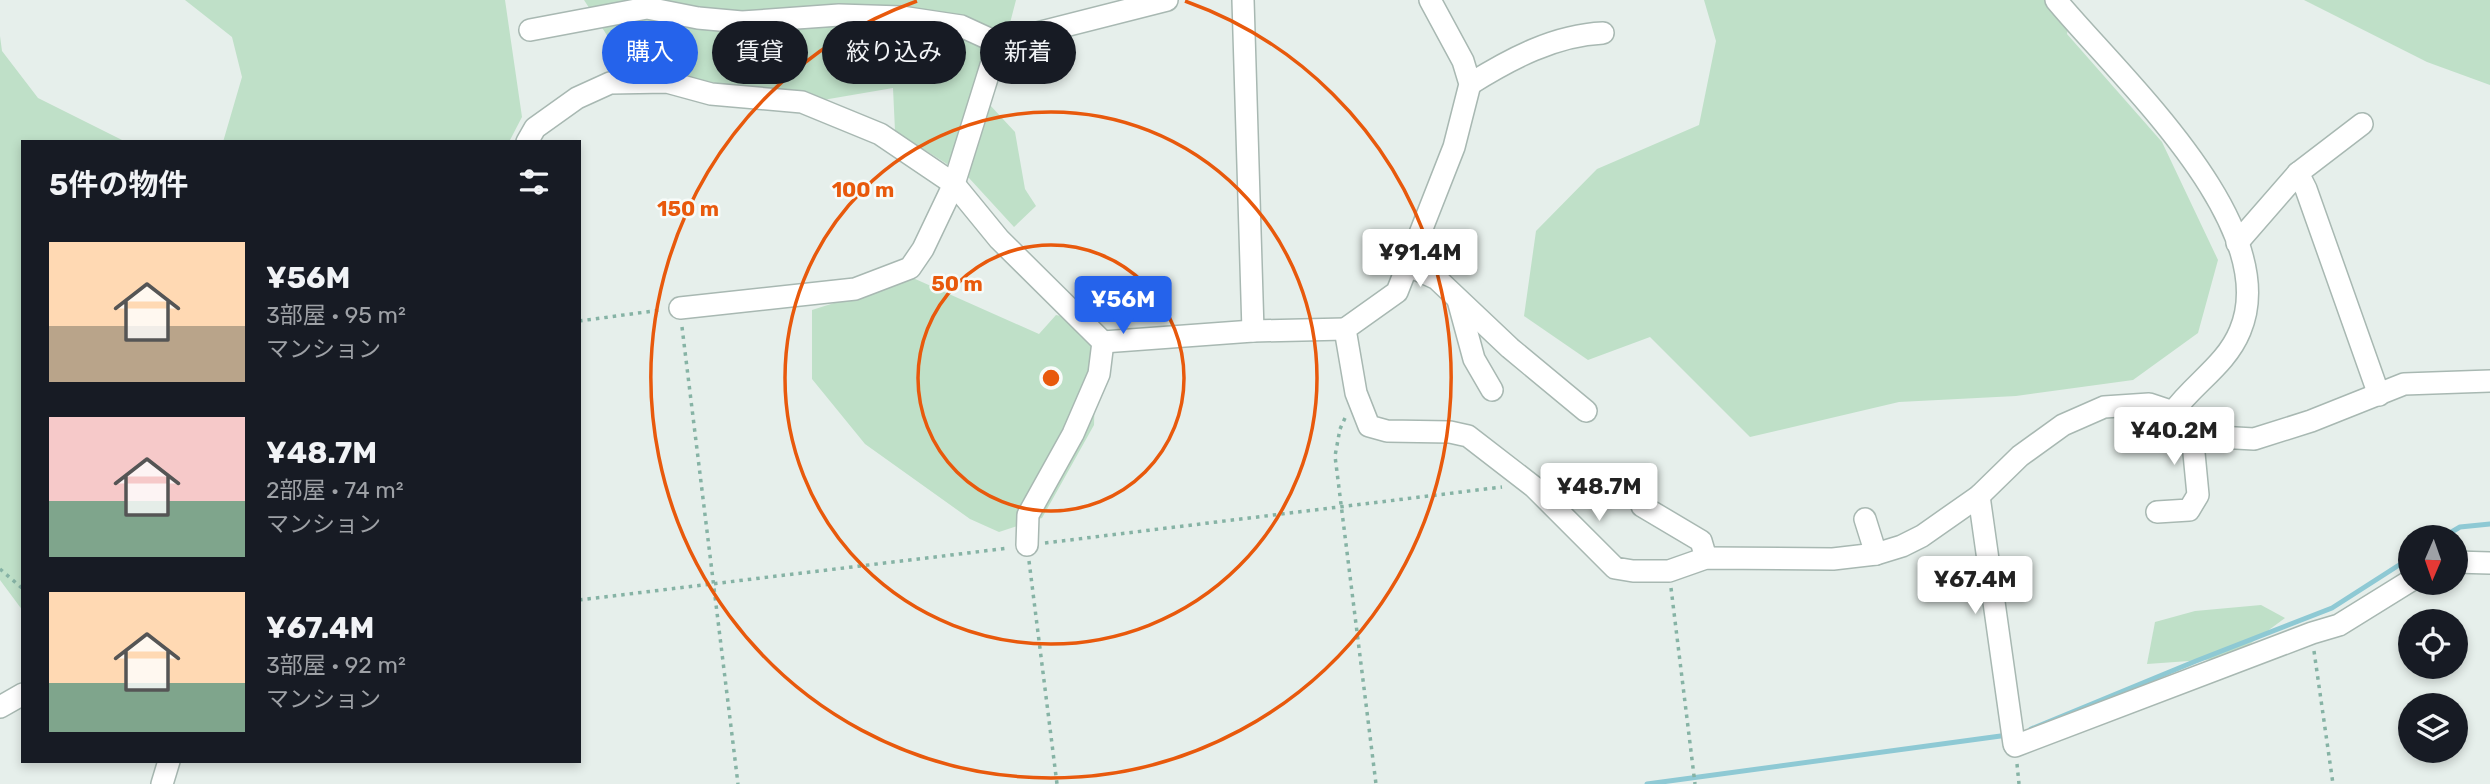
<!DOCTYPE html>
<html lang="ja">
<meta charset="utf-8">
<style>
:root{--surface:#171b24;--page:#242831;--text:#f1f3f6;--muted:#9ea1a6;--accent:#2563eb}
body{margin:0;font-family:Rubik,"Noto Sans JP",sans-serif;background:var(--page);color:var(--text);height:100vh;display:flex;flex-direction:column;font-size:26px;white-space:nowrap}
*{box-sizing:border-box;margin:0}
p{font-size:23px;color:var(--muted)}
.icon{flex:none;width:38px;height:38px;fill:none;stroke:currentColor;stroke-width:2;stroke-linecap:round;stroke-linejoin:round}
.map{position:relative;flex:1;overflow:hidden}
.panel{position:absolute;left:21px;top:140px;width:560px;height:623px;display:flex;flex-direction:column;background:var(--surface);border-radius:0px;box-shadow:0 4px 10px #0003}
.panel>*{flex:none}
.guide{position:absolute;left:602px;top:21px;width:665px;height:63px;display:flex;gap:14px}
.needle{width:46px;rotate:182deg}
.controls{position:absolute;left:2398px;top:525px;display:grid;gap:14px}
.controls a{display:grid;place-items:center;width:70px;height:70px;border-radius:50%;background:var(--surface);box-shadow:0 4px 10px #0003;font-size:35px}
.price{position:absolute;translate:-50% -60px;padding:0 16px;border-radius:7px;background:#fff;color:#222;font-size:23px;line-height:46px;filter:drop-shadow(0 2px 4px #0008)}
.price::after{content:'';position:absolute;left:50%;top:42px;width:21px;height:16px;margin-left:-10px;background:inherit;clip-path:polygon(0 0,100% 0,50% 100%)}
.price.active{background:var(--accent);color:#fff}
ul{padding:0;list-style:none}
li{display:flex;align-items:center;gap:21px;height:175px;padding:0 28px}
li span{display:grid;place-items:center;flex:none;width:196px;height:140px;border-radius:0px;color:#555}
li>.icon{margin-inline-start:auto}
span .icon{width:84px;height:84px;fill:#fffc;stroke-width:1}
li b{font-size:30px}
h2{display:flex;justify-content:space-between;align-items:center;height:84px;padding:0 28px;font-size:30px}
.pill{padding:0 24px;border-radius:32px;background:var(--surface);box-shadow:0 4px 10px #0003;font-size:24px;line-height:63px}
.pill.active{background:var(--accent);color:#fff}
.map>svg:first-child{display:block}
.green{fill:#bfe0c8}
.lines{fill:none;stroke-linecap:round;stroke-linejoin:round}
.stream{stroke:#8ec9d4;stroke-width:5}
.minor-casing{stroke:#a8b8b2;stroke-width:24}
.path{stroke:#86b3a5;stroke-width:3.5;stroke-dasharray:3.5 5;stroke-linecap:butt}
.minor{stroke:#fff;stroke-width:21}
.ring{fill:none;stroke:#e8590c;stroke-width:3.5}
.centre{fill:#e8590c;stroke:#f7fbf9;stroke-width:3.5}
.ring-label{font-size:21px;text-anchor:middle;font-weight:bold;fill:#e8590c;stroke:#f7fbf9;stroke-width:5;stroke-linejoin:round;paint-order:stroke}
</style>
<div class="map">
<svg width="2490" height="784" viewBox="0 0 2490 784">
<rect width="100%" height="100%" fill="#e6efeb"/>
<g class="green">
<polygon points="185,0 505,0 522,117 509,142 223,142 242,77 232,37"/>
<polygon points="584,0 1016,0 989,104 1015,132 1025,189 1036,206 1014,227 969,178 895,131 893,88 823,100 629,69"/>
<polygon points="1704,0 2072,0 2067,34 2162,142 2218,260 2198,333 2133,380 2016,396 1899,402 1750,437 1650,337 1588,360 1524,316 1536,231 1597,169 1699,125 1716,41"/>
<polygon points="2304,0 2490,0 2490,85 2427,62"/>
<polygon points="0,36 2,51 38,98 126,142 23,142 23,611 0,580"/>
<polygon points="913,278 1039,334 1056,315 1097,323 1094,425 1042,518 999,532 970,519 865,444 812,379 812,310"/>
<polygon points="2261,605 2285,618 2231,658 2147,664 2155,622 2195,611"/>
</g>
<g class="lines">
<g class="stream">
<polyline points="2443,537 2460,527 2490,524"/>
<polyline points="2031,729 2196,661 2332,608 2410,558"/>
<polyline points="1647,784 2008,735"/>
</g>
<g class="minor-casing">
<g id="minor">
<polyline points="1243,0 1253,331"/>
<polyline points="1430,0 1463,61 1470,84 1454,147 1397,292 1345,329 1356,393 1369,426 1387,431 1450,432 1468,436 1534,487 1615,568 1633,571 1669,571 1706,558 1833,559 1876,554 1902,546 1922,536 1979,496 2020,456 2063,425 2104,407 2149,404 2173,412 2218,437 2254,439 2311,421 2404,384 2490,381"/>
<path d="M 2056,0 C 2117,74 2285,225 2240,331 C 2226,365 2194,383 2173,412"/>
<polyline points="530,30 647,8 698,18 742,22 839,15 901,17 961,26 998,43"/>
<path d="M 1470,84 C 1510,59 1555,35 1603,33"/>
<polyline points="527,142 535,128 577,98 610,83 667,82 711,94 802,102 880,134 954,184 999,239 1103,342 1099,374 1073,434 1028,515 1027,545"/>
<polyline points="2298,173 2306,189 2379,395"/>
<polyline points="2237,243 2298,173 2362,124"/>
<polyline points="1407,265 1437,279 1510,348 1586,411"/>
<polyline points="1458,300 1474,359 1492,390"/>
<polyline points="680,308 855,289 910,268 923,249 954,184 998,43 1167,0"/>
<polyline points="1103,342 1253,331 1345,329"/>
<polyline points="1979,496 2014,744"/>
<polyline points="1642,506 1701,541 1706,558"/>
<polyline points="2157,512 2189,510 2198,495 2191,422"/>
<polyline points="1865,519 1876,554"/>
<polyline points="2455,562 2490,563"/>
<polyline points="0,707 23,694"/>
<polyline points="2015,746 2312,633 2339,625 2410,581"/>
<polyline points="162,784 169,761"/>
</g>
</g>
<g class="path">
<polyline points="579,321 661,310"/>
<polyline points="682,327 738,784"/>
<polyline points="1345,418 1340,429 1335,456 1376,784"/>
<polyline points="1045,543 1502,487"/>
<polyline points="1029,561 1057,784"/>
<polyline points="0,569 23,589"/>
<polyline points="1671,588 1695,784"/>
<polyline points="579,600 1009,548"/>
<polyline points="2314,651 2333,784"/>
<polyline points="2017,764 2019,784"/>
</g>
<use href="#minor" class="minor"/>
</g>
<g class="ring">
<circle cx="1051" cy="378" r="133"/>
<circle cx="1051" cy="378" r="266"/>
<path d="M1185 1A400 400 0 1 1 917 1"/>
</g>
<circle cx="1051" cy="378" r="10" class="centre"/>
<g class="ring-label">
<text x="863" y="197">100 m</text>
<text x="688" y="216">150 m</text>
<text x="957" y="291">50 m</text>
</g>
</svg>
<div class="controls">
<a><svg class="needle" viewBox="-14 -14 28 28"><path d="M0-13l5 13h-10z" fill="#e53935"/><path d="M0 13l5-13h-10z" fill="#9ea1a6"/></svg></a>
<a><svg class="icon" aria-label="locate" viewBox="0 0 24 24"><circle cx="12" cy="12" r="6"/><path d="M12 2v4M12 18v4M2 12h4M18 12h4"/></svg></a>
<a><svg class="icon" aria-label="layers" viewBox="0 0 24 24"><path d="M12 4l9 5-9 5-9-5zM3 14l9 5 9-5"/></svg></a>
</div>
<b class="price" style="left:1420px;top:289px">¥91.4M</b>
<b class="price active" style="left:1123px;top:336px">¥56M</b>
<b class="price" style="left:2174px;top:467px">¥40.2M</b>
<b class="price" style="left:1599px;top:523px">¥48.7M</b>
<b class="price" style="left:1975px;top:616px">¥67.4M</b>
<div class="guide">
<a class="pill active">購入</a>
<a class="pill">賃貸</a>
<a class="pill">絞り込み</a>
<a class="pill">新着</a>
</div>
<section class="panel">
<h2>5件の物件<svg class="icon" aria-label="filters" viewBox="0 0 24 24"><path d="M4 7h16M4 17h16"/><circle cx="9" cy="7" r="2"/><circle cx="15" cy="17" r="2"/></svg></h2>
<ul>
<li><span style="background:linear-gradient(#ffd9b3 60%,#b9a48a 0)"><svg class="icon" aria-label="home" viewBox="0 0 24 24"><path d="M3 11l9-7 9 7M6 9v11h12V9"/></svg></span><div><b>¥56M</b><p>3部屋 · 95 m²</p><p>マンション</p></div></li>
<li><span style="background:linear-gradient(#f6c9c9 60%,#7fa58c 0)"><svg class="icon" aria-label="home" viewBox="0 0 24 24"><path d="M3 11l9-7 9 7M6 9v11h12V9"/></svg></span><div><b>¥48.7M</b><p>2部屋 · 74 m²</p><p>マンション</p></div></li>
<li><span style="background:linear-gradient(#ffd9b3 65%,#7fa58c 0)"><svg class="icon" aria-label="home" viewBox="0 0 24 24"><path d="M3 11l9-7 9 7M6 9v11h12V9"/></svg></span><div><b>¥67.4M</b><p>3部屋 · 92 m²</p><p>マンション</p></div></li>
</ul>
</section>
</div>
